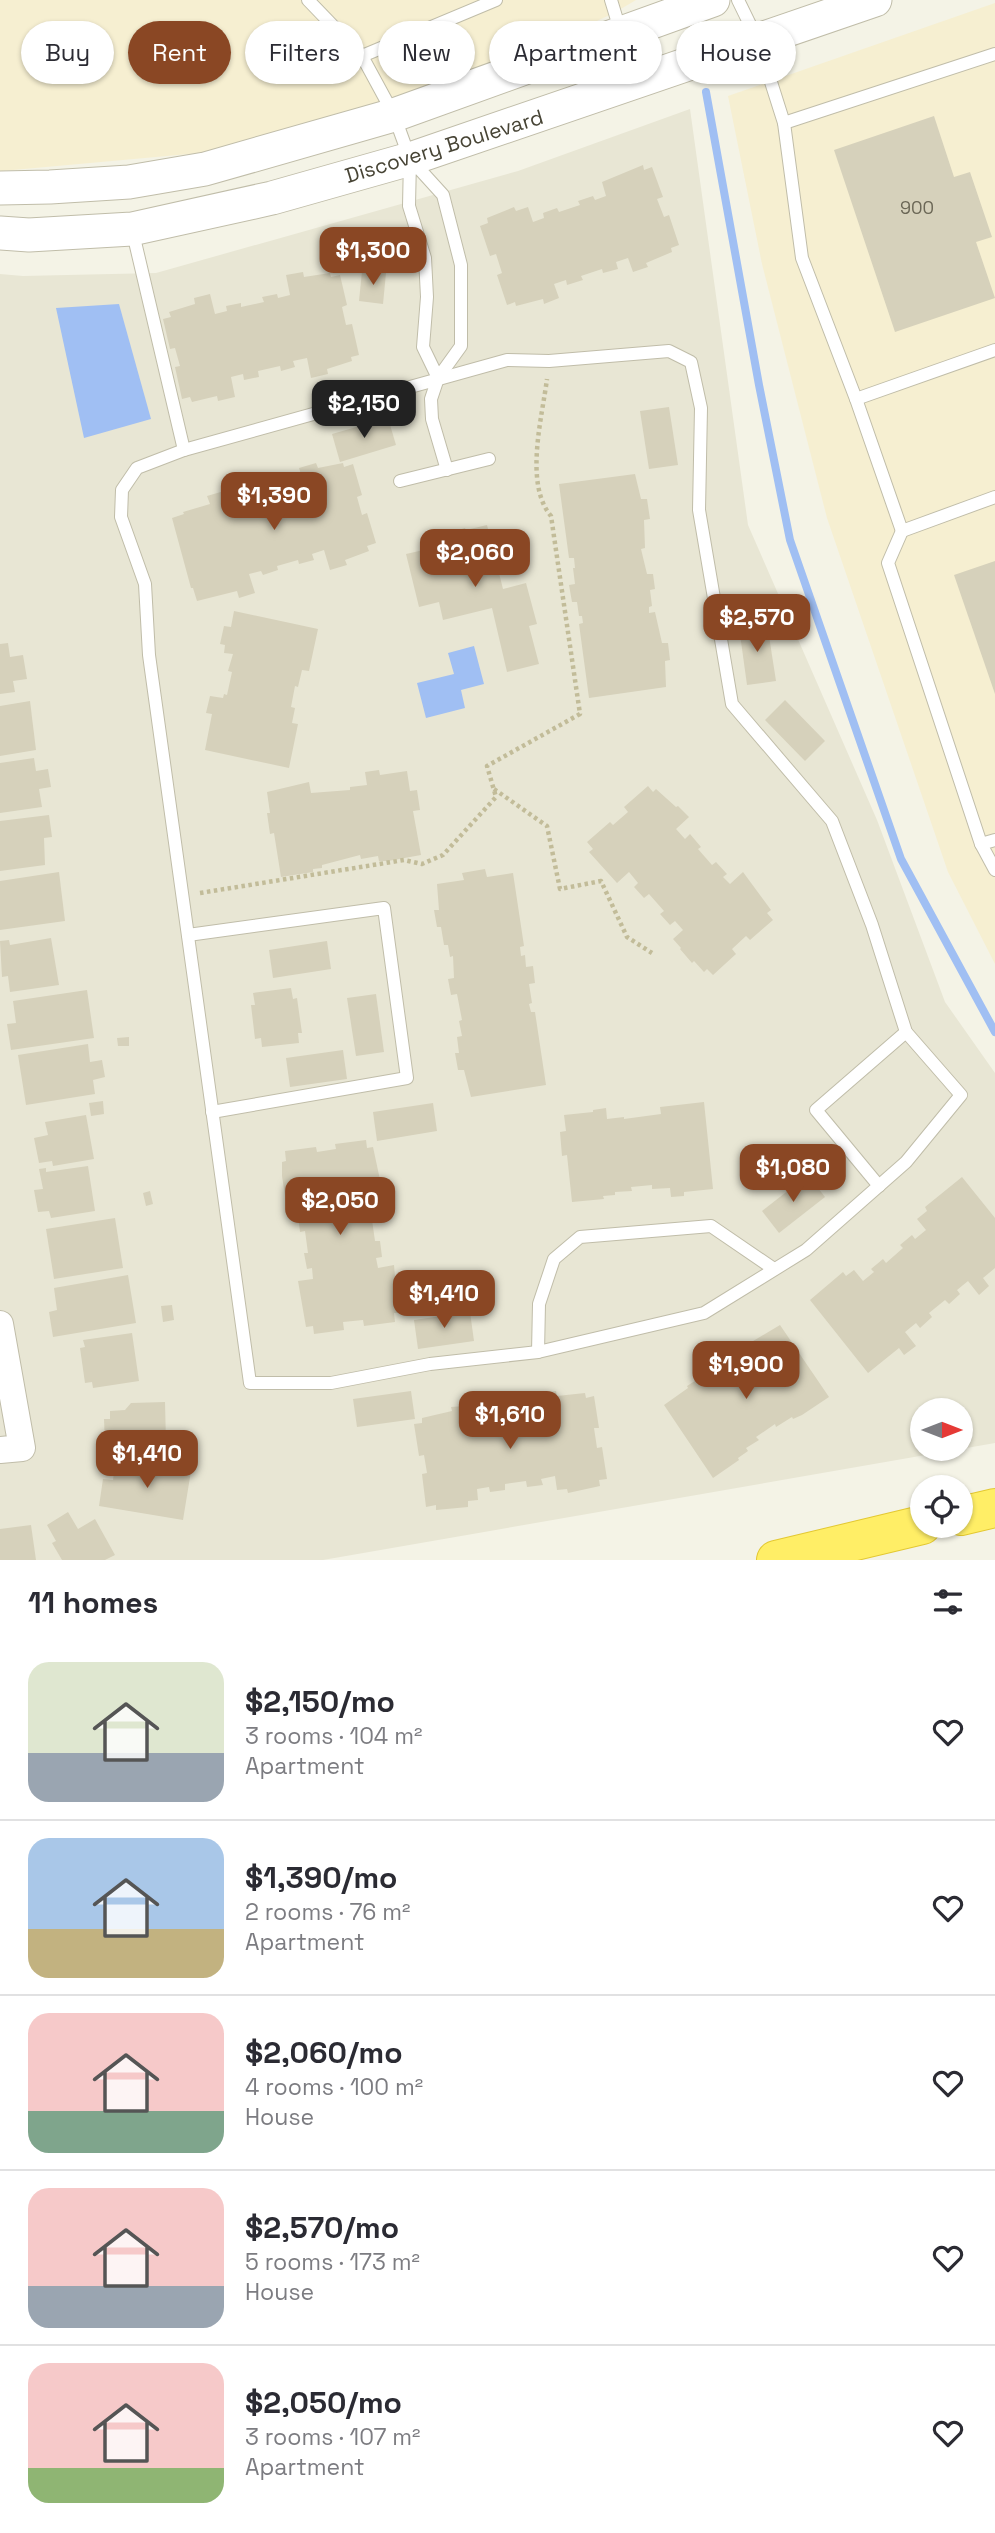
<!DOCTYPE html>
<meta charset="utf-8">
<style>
:root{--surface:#fff;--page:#f2f2f3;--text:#2b2b33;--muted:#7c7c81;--line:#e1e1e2;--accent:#8a4724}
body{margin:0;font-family:"Space Grotesk",sans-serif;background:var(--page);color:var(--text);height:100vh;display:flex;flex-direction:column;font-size:26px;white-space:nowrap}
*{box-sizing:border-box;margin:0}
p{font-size:23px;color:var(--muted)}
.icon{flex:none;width:38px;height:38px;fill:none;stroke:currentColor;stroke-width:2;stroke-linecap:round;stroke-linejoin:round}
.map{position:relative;height:1560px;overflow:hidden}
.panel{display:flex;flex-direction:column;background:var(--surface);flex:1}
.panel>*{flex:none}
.hud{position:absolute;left:21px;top:21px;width:954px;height:63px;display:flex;gap:14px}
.needle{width:46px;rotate:90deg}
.controls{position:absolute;left:910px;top:1398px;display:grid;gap:14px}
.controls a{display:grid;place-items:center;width:63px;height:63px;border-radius:50%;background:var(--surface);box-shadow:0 2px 5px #0004;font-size:35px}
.price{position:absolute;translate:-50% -60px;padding:0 16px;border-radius:14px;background:var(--accent);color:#fff;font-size:23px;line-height:46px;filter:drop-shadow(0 2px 4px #0008)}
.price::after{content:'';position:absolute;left:50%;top:42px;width:21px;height:16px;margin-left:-10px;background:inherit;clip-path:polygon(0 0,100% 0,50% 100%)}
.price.selected{background:#222;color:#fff}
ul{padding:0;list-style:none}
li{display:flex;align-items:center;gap:21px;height:175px;padding:0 28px}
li+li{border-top:2px solid var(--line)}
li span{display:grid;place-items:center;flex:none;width:196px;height:140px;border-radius:21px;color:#555}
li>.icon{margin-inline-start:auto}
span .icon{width:84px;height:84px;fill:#fffc;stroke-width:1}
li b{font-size:30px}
h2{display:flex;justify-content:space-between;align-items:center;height:84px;padding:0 28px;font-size:30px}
.tag{padding:0 24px;border-radius:32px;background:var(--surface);box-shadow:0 2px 5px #0004;font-size:24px;line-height:63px}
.tag.selected{background:var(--accent);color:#fff}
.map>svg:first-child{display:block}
.residential{fill:#e8e6d4}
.commercial{fill:#f6efd1}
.water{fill:#a0bff3}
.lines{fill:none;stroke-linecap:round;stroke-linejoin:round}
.stream{stroke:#a0bff3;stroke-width:8}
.building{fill:#d6d1bb}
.service-casing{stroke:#c0bda9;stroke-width:14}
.minor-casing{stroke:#c0bda9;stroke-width:28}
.tertiary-casing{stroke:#c0bda9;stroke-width:35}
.motorway-casing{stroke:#e3c832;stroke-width:40}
.path{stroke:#c2bc99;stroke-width:4.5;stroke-dasharray:3.5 3.5;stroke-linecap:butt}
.service{stroke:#fff;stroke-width:12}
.minor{stroke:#fff;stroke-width:26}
.tertiary{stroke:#fff;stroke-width:33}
.motorway{stroke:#fe6;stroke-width:38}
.labels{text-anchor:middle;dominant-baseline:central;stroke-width:6;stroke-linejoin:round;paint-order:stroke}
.number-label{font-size:18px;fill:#6b6756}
.street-label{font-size:21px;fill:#474435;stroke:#fff}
</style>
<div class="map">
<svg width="995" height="1560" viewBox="0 0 995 1560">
<rect width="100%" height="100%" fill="#f4f3e6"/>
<polygon class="residential" points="690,109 748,525 877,820 945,1002 995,1073 995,1443 961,1449 961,1410 922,1410 922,1449 960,1449 323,1560 0,1560 0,274 23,276 156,273 518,171"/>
<g class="commercial">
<polygon points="0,0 636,0 614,13 394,115 200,153 2,171 0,171"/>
<polygon points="995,3 995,964 948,872 827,518 762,264 728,96"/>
</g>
<g class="water">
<polygon points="119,304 151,419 84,438 56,308"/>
<polygon points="474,646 484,684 461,690 465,708 426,718 417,683 454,674 448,653"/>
</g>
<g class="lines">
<polyline class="stream" points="706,92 759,385 790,540 901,859 995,1032"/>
</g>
<g class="building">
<polygon points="934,116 954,177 970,172 992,237 976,242 995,298 895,332 834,150"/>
<polygon points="643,165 644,170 652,167 663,197 657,199 664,217 669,215 679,245 671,248 672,252 646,263 648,267 633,272 628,258 616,262 618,269 603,273 602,269 581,276 583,280 567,285 566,280 554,284 559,298 544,304 543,299 516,306 515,302 507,305 497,275 502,273 496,254 490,256 480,226 488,223 487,218 514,207 516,211 528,207 533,222 544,218 543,213 557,208 559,212 580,205 578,201 593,196 595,200 606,196 602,182"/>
<polygon points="362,271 386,273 383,304 359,301"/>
<polygon points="303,272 304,277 330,273 331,277 340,275 347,305 342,307 346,325 352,324 359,355 351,357 352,361 327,369 328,374 311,378 307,358 293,361 295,367 281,371 280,366 258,371 259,377 244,380 243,374 231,377 235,397 218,401 217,396 192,402 190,397 182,399 175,367 180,366 175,348 170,349 163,319 171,317 169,312 195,304 194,298 210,294 215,314 227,311 226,306 241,303 241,307 264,302 262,297 277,294 278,298 290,295 286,275"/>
<polygon points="669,407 678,465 649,469 640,411"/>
<polygon points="388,418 396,445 340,462 332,434"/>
<polygon points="316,463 318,468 343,463 344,467 353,464 362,495 357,497 362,515 367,513 376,543 367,546 369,551 345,560 347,565 330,570 324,550 312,554 314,560 299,564 298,560 277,566 278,570 263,575 261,571 249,574 255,593 239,598 237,591 197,601 193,588 191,588 172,518 184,514 183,512 210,504 207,496 224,491 230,511 242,507 241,503 256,498 257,502 278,496 277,491 292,487 293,491 305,487 299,468"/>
<polygon points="635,474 641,499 647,499 650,519 644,520 645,548 641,549 647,574 653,574 655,589 650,590 652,606 649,607 649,613 655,612 662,643 668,643 670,660 665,661 666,687 589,698 579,624 583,623 582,616 579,616 577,602 572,602 569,585 575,584 573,568 575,568 574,558 569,558 559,484"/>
<polygon points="487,525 503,589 526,583 537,624 529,626 539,664 507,672 492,608 443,620 439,602 419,607 406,554 428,549 425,540 465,528 466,530"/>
<polygon points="995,561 995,694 954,575"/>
<polygon points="234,611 318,629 309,671 302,670 298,687 295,686 291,707 295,708 292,723 298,724 289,768 205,750 212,714 206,713 210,696 223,698 224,694 227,695 232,672 228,671 233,654 224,653 225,645 220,644 224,626 231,627"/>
<polygon points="767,623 776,681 747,685 739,627"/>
<polygon points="8,643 10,657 23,655 27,679 13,681 15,692 0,694 0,644"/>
<polygon points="785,700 825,741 805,761 765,720"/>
<polygon points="30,701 36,750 0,756 0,706"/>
<polygon points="34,758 36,771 48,769 51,787 39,789 42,807 0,813 0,763"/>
<polygon points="379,770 380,775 407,771 410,791 417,790 420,810 413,811 421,855 388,861 379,861 378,856 361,859 360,855 322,865 322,868 313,869 313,872 281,877 274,833 270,834 267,813 270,813 267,792 309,782 311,793 350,790 350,787 367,785 365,772"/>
<polygon points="648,786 653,792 656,789 676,807 678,806 689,817 676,829 685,839 690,834 701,847 698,849 712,865 716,862 727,874 723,877 730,884 743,872 771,910 767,913 773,920 750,940 746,936 732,949 736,954 713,975 707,969 704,972 694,961 692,963 680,949 681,948 673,939 683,930 675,921 670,925 660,914 664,911 649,894 644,898 634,887 638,883 629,872 617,883 589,852 593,849 587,842 610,822 613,825 628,812 624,807"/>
<polygon points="49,815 52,837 44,838 45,865 0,871 0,821"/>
<polygon points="485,869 487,877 513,873 524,946 520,947 521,956 525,955 526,967 533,966 535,983 529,984 532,1003 529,1004 531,1012 535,1012 546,1085 471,1097 464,1070 458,1070 455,1053 459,1053 457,1037 462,1036 459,1021 462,1020 457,994 451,995 448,979 454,978 453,956 450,957 448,945 444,945 441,927 437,927 434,910 439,910 437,884 464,880 462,873"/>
<polygon points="59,872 65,921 0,930 0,881"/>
<polygon points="51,938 59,985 10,992 8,976 2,977 0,941 9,940 10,945"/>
<polygon points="327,941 331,969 273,978 269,950"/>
<polygon points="291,988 293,999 297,998 302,1033 298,1033 299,1043 262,1047 261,1038 255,1039 251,1005 255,1005 253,993"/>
<polygon points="87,990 94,1038 11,1050 7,1024 16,1023 13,1001"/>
<polygon points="376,994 384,1052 356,1056 347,998"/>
<polygon points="129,1037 129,1046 118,1046 117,1038"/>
<polygon points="88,1044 90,1062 102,1060 105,1077 93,1080 95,1094 26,1105 18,1055"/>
<polygon points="343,1050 347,1079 290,1087 286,1058"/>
<polygon points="103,1101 104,1114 91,1116 89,1103"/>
<polygon points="704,1102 713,1189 684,1192 684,1196 671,1197 670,1188 652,1189 652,1185 631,1187 632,1191 615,1192 615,1195 603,1196 604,1199 572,1202 567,1155 562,1156 560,1132 566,1131 564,1115 593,1112 593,1110 606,1108 607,1119 624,1117 624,1119 661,1114 660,1107"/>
<polygon points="433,1103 437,1131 377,1141 373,1112"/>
<polygon points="86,1115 94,1159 53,1166 52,1161 39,1163 34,1138 48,1135 45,1122"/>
<polygon points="366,1140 367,1148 373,1147 382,1189 366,1191 368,1204 374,1203 376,1220 372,1220 375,1241 380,1241 382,1257 376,1258 378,1268 394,1265 398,1313 394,1313 395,1322 364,1326 363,1320 343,1322 344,1330 314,1334 313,1326 306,1327 298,1281 313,1279 312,1268 307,1269 304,1253 308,1253 305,1231 300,1232 298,1215 304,1215 302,1200 286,1202 282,1176 282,1162 286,1161 285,1151 316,1147 317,1152 336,1149 335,1144"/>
<polygon points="88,1166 95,1211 51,1218 49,1211 38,1212 34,1190 43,1189 39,1169 46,1168 46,1172"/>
<polygon points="808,1175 825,1197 779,1233 762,1211"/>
<polygon points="962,1177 995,1218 995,1268 983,1278 989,1286 979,1295 968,1281 957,1290 960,1294 949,1304 945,1300 929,1313 932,1317 920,1328 916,1323 905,1332 916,1346 904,1355 899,1348 868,1373 810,1300 843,1272 846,1276 854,1270 863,1281 874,1272 871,1269 883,1259 886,1263 903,1248 900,1245 912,1235 915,1239 926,1230 917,1219 927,1211 925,1207"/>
<polygon points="150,1191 153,1204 146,1206 143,1193"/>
<polygon points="115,1218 123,1268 54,1279 46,1229"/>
<polygon points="128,1275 136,1323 53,1337 49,1312 57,1310 54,1288"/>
<polygon points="172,1305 174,1320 163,1322 161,1306"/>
<polygon points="470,1312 474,1341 418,1349 414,1320"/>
<polygon points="780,1325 829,1397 802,1415 793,1419 792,1417 776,1427 775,1424 756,1437 759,1440 746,1448 748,1451 738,1458 739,1460 713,1478 664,1405 688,1388 687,1386 698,1379 703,1387 736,1368 734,1367 749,1356 743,1347"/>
<polygon points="132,1333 139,1381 93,1388 92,1382 85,1383 80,1348 85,1347 83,1340"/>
<polygon points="411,1391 415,1419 357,1427 353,1399"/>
<polygon points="556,1391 557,1396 585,1393 586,1398 594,1396 599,1428 594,1428 597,1448 602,1447 607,1479 599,1480 600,1486 568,1493 567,1489 557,1490 555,1476 541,1479 543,1485 527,1487 526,1481 505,1484 505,1490 490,1492 489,1487 477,1489 478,1500 468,1501 468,1507 436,1510 436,1505 426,1507 422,1474 427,1473 424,1455 419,1456 414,1424 422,1423 422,1418 452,1411 451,1407 464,1406 466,1424 479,1422 478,1417 494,1414 494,1419 516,1415 515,1411 531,1409 532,1413 545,1411 542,1393"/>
<polygon points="165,1402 166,1442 154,1442 154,1448 111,1451 111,1444 105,1444 104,1419 110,1419 110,1411 125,1410 131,1403"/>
<polygon points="116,1459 191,1471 183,1520 99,1506 103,1479 113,1480"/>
<polygon points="68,1512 78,1529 95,1519 115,1555 105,1560 62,1560 52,1543 56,1541 47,1525"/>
<polygon points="31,1525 36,1560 0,1560 0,1529"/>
</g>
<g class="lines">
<g class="service-casing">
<g id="service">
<polyline points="308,0 362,56 394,115 410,159 409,206 425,258 427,297 423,347 438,378 461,346 461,265 443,195 413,162"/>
<polyline points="611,0 621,33"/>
<polyline points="738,0 758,41 784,123 802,258 856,399 902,531 995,497"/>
<polyline points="362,56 496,0"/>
<polyline points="784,123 995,54"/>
<polyline points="132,229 184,450"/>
<polygon points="669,351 691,362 701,408 699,510 732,704 832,821 872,925 906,1032 961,1095 906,1162 806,1250 704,1313 538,1352 430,1364 331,1383 250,1383 149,655 145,584 121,517 122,490 137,468 184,450 507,360 549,361"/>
<polyline points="438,378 431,399 432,419 447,470"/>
<polyline points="856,399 995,350"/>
<polyline points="400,481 489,459"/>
<polyline points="902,531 888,563 981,844 995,840"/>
<polyline points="981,844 995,870"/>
<polyline points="188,935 384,908 407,1078 212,1112"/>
<polyline points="879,1186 816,1110 906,1032"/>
<polyline points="538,1352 539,1304 554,1259 580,1237 711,1226 774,1269"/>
</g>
</g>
<g class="minor-casing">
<polyline id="minor" points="0,1324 22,1448 0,1450"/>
</g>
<g class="tertiary-casing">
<g id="tertiary">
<polyline points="0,188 50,187 129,182 205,169 394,115 713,0"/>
<polyline points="0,233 29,235 132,229 272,198 410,159 875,0"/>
</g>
</g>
<g class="motorway-casing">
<g id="motorway">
<polyline points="961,1516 995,1508"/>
<polyline points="776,1560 922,1525"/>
</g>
</g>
<g class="path">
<polyline points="494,789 547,826 560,889 601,881 627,937 652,953"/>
<path d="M 200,893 L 404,860 L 422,864 L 443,855 L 496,797 L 487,766 L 580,714 L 551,516 C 524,484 542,418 547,379"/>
</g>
<use href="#service" class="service"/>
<use href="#minor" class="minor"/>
<use href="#tertiary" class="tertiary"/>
<use href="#motorway" class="motorway"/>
</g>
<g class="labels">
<g class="number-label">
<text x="917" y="207">900</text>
</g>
<g class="street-label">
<text transform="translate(444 146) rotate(-17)">Discovery Boulevard</text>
</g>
</g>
</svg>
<div class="controls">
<a><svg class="needle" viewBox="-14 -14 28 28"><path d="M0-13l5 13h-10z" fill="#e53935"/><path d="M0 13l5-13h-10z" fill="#7c7c81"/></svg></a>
<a><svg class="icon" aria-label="locate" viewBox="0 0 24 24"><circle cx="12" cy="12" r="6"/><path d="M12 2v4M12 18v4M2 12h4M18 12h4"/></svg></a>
</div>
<b class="price" style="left:373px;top:287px">$1,300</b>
<b class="price selected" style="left:364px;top:440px">$2,150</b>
<b class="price" style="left:274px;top:532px">$1,390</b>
<b class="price" style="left:475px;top:589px">$2,060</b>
<b class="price" style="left:757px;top:654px">$2,570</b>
<b class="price" style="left:793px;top:1204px">$1,080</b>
<b class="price" style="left:340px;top:1237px">$2,050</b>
<b class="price" style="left:444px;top:1330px">$1,410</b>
<b class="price" style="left:746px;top:1401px">$1,900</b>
<b class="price" style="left:510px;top:1451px">$1,610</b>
<b class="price" style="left:147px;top:1490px">$1,410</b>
<div class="hud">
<a class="tag">Buy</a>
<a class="tag selected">Rent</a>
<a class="tag">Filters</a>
<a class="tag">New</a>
<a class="tag">Apartment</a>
<a class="tag">House</a>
</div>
</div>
<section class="panel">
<h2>11 homes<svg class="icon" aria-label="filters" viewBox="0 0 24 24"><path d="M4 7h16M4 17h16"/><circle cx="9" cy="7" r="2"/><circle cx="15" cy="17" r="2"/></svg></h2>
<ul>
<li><span style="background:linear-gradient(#dfe7d0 65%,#9aa5b1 0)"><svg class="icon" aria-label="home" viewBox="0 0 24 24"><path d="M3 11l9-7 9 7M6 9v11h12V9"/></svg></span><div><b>$2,150/mo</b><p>3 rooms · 104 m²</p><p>Apartment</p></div><svg class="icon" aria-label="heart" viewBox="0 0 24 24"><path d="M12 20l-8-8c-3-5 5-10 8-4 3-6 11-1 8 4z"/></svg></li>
<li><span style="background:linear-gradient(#a9c7e8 65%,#c2b280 0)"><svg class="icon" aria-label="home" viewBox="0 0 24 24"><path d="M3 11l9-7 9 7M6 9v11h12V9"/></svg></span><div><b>$1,390/mo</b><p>2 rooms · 76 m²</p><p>Apartment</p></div><svg class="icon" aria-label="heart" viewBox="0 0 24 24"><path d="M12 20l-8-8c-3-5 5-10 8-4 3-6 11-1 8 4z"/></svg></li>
<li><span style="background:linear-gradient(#f6c9c9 70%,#7fa58c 0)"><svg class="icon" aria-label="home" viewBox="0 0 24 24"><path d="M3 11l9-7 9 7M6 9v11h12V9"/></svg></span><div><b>$2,060/mo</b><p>4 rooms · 100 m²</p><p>House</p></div><svg class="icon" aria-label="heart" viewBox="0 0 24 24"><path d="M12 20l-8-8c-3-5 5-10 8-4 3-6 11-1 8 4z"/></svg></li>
<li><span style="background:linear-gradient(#f6c9c9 70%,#9aa5b1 0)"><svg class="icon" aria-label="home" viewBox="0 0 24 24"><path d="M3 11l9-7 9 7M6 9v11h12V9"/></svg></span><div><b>$2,570/mo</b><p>5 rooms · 173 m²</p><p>House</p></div><svg class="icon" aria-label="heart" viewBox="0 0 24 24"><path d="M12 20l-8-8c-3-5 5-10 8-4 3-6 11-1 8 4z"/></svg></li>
<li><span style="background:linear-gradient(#f6c9c9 75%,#8fb573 0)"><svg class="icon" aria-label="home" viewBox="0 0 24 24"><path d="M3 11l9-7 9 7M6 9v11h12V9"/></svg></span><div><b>$2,050/mo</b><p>3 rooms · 107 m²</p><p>Apartment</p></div><svg class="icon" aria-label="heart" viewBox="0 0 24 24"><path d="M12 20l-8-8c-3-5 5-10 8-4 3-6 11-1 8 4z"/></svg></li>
</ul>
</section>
